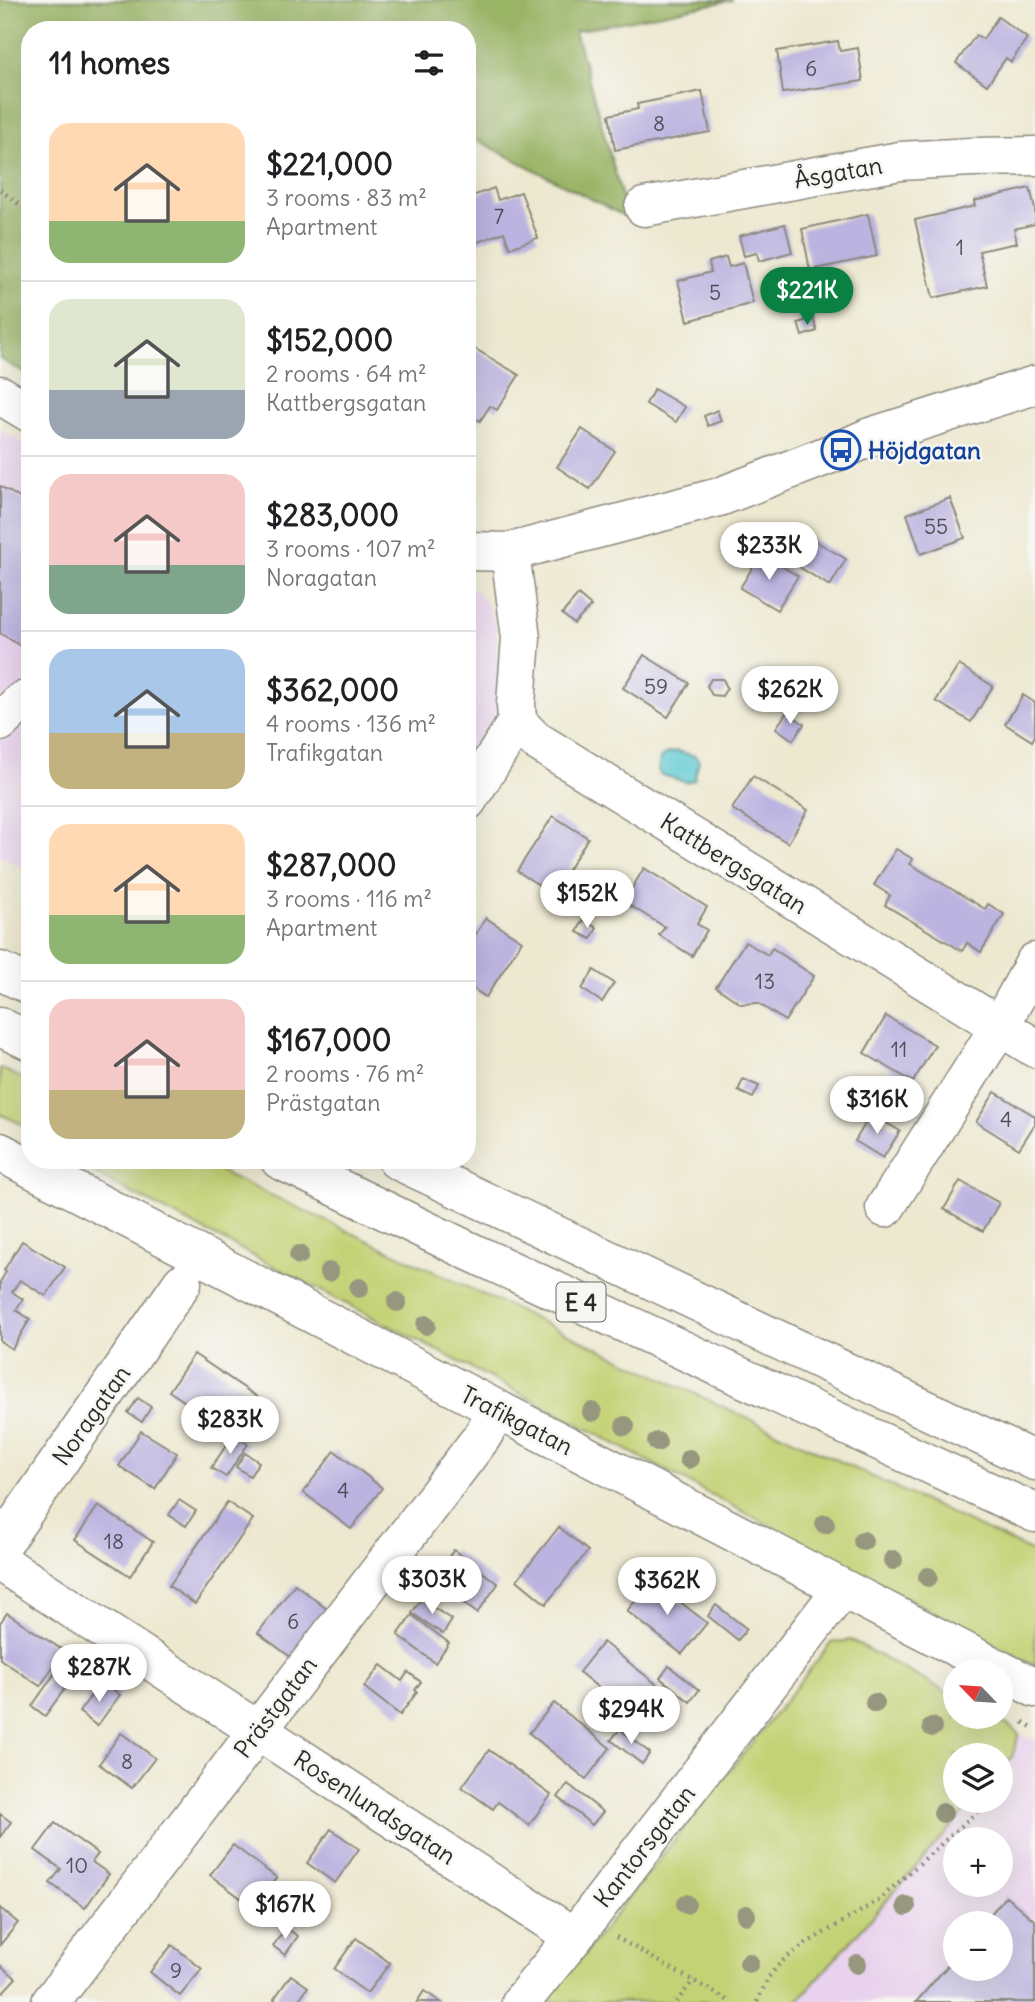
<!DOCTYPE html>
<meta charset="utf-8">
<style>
:root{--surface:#fff;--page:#f2f2f2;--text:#202124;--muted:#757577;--line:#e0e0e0;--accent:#0b8043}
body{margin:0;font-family:Delius,sans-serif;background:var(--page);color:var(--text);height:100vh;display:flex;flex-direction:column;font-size:26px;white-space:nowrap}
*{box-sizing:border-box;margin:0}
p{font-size:23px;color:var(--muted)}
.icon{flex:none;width:38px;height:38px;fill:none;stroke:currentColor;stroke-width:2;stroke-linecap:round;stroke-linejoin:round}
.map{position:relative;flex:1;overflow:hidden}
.sheet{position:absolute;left:21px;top:21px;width:455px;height:1148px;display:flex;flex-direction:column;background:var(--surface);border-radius:28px;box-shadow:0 7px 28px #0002}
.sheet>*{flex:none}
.needle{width:46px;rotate:295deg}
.fabs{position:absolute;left:943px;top:1659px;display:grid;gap:14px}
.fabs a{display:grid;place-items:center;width:70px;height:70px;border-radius:50%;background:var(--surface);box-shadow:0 7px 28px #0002;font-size:35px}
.price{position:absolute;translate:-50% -60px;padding:0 16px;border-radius:24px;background:#fff;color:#222;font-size:23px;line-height:46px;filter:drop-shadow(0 2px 4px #0008)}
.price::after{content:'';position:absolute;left:50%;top:42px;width:21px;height:16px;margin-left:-10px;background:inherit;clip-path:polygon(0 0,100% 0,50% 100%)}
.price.current{background:var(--accent);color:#fff}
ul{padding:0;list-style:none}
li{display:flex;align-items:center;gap:21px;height:175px;padding:0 28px}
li+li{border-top:2px solid var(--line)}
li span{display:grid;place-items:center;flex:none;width:196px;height:140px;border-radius:21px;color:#555}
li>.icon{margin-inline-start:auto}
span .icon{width:84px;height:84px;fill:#fffc;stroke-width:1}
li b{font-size:30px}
h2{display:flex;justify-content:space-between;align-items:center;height:84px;padding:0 28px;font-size:30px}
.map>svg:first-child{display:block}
.built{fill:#e9d2ed;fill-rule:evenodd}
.green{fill:#c3d274;stroke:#777e50;stroke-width:2}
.forest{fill:#9ab466;stroke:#627048;stroke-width:2}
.water{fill:#5dcad2;stroke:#447a7e;stroke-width:2}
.building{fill:#bbb3e0}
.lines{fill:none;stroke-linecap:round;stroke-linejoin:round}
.minor-casing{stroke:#8c8a7e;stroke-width:41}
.major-casing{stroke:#8c8a7e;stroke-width:41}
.highway-casing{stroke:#8c8a7e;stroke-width:41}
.path{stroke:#8c8a7e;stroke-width:4.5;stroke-dasharray:2 5;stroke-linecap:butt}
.minor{stroke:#fff;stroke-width:38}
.major{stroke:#fff;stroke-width:38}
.highway{stroke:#fff;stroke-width:38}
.tree{fill:#97977f}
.labels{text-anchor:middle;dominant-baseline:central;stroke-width:5;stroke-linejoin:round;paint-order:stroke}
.number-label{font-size:21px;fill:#4f4d58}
.shield{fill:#f6f6f2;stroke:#686867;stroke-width:2}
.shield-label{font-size:23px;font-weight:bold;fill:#2b2b2b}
.street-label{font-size:24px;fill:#2b2b2b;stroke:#f6f6f2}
.transit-label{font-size:24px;font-weight:bold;fill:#164399;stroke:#f6f6f2;text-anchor:start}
</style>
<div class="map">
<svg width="1035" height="2002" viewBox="0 0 1035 2002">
<rect width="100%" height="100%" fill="#f6f6f2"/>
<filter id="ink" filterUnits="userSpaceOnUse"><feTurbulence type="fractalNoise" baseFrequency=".0143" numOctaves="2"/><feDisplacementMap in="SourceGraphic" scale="14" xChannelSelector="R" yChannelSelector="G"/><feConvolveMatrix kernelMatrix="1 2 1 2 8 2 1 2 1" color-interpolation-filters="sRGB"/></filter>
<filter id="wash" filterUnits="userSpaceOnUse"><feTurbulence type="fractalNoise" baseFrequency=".00686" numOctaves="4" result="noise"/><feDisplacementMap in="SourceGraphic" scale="28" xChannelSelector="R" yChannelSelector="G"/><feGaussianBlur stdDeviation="1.57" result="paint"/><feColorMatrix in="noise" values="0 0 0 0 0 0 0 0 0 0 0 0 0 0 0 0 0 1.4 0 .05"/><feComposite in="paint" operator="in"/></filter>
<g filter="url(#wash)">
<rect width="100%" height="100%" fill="#ede8d0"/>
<g class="built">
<polygon points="0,430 30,447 30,871 0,856"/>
<polygon points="467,587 477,592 489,608 496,627 500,705 467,757"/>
<path d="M 1019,1734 L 1035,1741 L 1035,2002 L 797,2002 L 974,1801 L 1001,1801 L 1001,1770 L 1012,1757 ZM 956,1839 L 1001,1839 L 1001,1885 L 956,1885 ZM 956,1923 L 1001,1923 L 1001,1969 L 956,1969 Z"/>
</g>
<g class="green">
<polygon points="0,1068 30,1082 30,1128 0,1114"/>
<polygon points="77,1160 196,1160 1035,1553 1035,1666 510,1388 110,1182"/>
<path d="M 851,1640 L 955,1697 L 956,1717 C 981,1717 1000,1715 1019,1734 L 1012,1757 L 1001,1770 L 1001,1755 L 956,1755 L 956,1801 L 974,1801 L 797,2002 L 537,2002 L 585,1953 L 831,1643 Z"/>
</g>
<polygon class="forest" points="0,0 733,0 575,31 628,218 467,135 467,30 30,30 30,376 0,359"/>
<polygon class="water" points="677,751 695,756 699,761 694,780 686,782 661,775 658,770 660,759 665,754"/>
<g id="blocks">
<g class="building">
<polygon points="998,17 1027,38 1011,62 1006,58 987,85 956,63 976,35 983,39"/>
<polygon points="838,41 840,51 858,48 863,81 783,93 777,51"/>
<polygon points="702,91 710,132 615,150 609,115 638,109 637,104"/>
<polygon points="494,188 498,200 521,192 538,238 510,248 504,232 467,246 467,198"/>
<polygon points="1030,188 1035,209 1035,224 1014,229 1017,243 979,251 987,286 933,298 915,220 975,206 974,201"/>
<polygon points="868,214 877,256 810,270 802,229"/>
<polygon points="785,224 792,252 759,261 757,253 744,256 739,236"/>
<polygon points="726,257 729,267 743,263 753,303 688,321 678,281 711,272 709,262"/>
<polygon points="813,318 817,331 802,336 798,323"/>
<polygon points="467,344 519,375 497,410 490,406 480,421 467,413"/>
<polygon points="654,389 685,407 676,422 646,404"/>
<polygon points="717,410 721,421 708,426 704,416"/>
<polygon points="582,429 615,451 590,489 557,467"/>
<polygon points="0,486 30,504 30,652 0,633"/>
<polygon points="950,498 965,538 921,554 907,514"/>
<polygon points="807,536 846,559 830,586 791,562"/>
<polygon points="761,554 798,576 777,610 740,588"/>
<polygon points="578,595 591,606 574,624 562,614"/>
<polygon points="644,655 689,683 668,717 623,688"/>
<polygon points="959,665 993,686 971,722 936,701"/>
<polygon points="775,675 799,688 791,703 767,689"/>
<polygon points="711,679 723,679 727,688 722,696 712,695 707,686"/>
<polygon points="1023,695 1035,703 1035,736 1032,741 1005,724"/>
<polygon points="787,712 804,724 793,740 776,728"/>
<polygon points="753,776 808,810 788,843 732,809"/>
<polygon points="553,816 588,838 553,894 517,871"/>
<polygon points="896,849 913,859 910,864 985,909 988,904 1004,914 981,952 967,943 962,951 885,905 890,895 874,885"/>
<polygon points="644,868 707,907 697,924 707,930 692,956 659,935 665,927 624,902"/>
<polygon points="486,918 522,941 486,997 467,985 467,948"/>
<polygon points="583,920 597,928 591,939 577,932"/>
<polygon points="745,942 768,955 772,948 814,976 785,1021 758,1003 741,1004 716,987"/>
<polygon points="594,970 614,983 602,1002 582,989"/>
<polygon points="886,1016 935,1045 913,1082 864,1053"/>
<polygon points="743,1079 759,1086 753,1098 738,1091"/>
<polygon points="995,1092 1035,1116 1035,1124 1019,1149 976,1122"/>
<polygon points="871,1114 900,1131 883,1158 855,1141"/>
<polygon points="960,1181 999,1203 983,1231 944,1209"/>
<polygon points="22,1241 65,1267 46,1296 20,1280 12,1292 23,1299 16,1310 30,1319 12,1349 0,1341 0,1282 6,1272 4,1270"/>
<polygon points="194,1354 272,1407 250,1439 227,1423 224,1428 169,1391"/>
<polygon points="138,1398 151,1407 142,1422 128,1413"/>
<polygon points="141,1431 177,1453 155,1489 119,1466"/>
<polygon points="234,1434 248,1444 226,1477 211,1468"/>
<polygon points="335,1451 382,1488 351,1529 303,1492"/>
<polygon points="245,1453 259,1462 250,1476 236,1467"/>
<polygon points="179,1500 196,1511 186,1526 169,1515"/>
<polygon points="227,1502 253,1519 195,1604 169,1586"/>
<polygon points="98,1506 153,1542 130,1576 75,1540"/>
<polygon points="559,1527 588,1551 546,1604 517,1580"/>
<polygon points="454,1550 498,1584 477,1613 431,1579"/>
<polygon points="652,1580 707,1623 682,1654 627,1611"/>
<polygon points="295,1584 328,1610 292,1658 258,1633"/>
<polygon points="421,1599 452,1620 443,1634 412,1613"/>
<polygon points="716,1605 747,1629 738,1640 708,1616"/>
<polygon points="7,1613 64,1651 40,1686 0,1659 0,1623"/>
<polygon points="412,1615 449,1643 435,1663 398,1635"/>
<polygon points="603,1642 660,1687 636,1718 579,1672"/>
<polygon points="62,1663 76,1673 45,1716 32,1706"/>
<polygon points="381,1665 402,1681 408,1672 421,1682 415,1690 417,1692 400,1715 364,1687"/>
<polygon points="669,1666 699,1690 690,1702 660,1678"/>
<polygon points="102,1681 120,1695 97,1726 79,1712"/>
<polygon points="554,1703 610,1748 586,1779 529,1733"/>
<polygon points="620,1729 650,1753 642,1764 611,1740"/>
<polygon points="121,1733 155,1758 132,1788 99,1764"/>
<polygon points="489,1750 551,1795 529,1825 498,1802 493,1809 462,1787"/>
<polygon points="568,1784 603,1812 592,1825 558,1797"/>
<polygon points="0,1814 11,1822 0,1837"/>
<polygon points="55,1823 98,1854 92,1862 109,1874 85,1908 50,1883 61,1869 35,1850"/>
<polygon points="331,1829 359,1849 335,1883 307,1863"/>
<polygon points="233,1845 277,1878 254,1908 210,1875"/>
<polygon points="1006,1896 1035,1921 1035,2002 916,2002 956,1956 956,1969 1001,1969 1001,1923 983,1923"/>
<polygon points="0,1908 18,1923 0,1945"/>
<polygon points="286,1928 298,1936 285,1955 273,1946"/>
<polygon points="356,1938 390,1963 367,1993 334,1969"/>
<polygon points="172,1945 202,1969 180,1996 150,1972"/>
<polygon points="0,1965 16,1978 3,1992 0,1990"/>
<polygon points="291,1975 308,1987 297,2002 278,2002 274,1999"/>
<polygon points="424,1991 441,2002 417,2002"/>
</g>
</g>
</g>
<g filter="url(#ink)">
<use href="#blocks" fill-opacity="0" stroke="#8c8a7e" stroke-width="2"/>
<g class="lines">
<g class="minor-casing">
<g id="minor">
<polyline points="644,207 900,161 972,157 1035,156"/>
<polyline points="0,395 30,413"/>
<polyline points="467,551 510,552 719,497 841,450 870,437 1035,385"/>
<polyline points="510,552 521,638 516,704 517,722"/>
<polyline points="0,722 22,701"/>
<polyline points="467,801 517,722 535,740 1035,1048"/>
<polyline points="885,1208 1000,1026 1035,962"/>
<polyline points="0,1547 182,1283"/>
<polyline points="0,1562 574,1937"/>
<polyline points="51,2002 481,1438 498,1410"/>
<polyline points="521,2002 574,1937 842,1589"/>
</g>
</g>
<g class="major-casing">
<polyline id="major" points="0,1152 1035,1688"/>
</g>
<g class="highway-casing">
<g id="highway">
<polyline points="0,971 30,985"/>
<polyline points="0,1027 30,1041"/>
<polyline points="280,1160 471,1252 1035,1513"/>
<polyline points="397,1160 1035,1461"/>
</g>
</g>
<g class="path">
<polyline points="0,190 30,212"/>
<polyline points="1023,1722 1035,1729"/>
<polyline points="616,1937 731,2002"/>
<polyline points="676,2002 694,1980"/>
<polyline points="757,2002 768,1978 781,1962 805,1944 878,1901 989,1801"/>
</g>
<use href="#minor" class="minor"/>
<use href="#major" class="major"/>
<use href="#highway" class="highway"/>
</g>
<g class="tree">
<circle cx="299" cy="1255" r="10"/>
<circle cx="329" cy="1272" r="10"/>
<circle cx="359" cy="1288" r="10"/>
<circle cx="397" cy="1302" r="10"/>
<circle cx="426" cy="1325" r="10"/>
<circle cx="592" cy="1412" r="10"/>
<circle cx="625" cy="1426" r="10"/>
<circle cx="657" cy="1442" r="10"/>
<circle cx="689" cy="1459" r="10"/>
<circle cx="825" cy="1524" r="10"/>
<circle cx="863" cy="1541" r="10"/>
<circle cx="893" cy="1560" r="10"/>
<circle cx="928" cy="1577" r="10"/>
<circle cx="875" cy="1703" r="10"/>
<circle cx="932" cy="1727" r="10"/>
<circle cx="943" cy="1813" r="10"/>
<circle cx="686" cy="1904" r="10"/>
<circle cx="906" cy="1906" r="10"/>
<circle cx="746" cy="1915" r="10"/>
<circle cx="749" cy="1963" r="10"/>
<circle cx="857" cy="1964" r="10"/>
</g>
</g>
<defs>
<g id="bus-ring" transform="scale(2.0125)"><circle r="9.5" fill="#f6f6f2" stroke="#1a4fb4" stroke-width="1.5"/><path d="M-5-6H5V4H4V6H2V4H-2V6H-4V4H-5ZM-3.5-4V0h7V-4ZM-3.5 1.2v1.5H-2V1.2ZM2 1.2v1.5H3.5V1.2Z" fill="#1a4fb4"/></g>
</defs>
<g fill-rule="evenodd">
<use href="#bus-ring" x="841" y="450"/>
</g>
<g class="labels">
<g class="number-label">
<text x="811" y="68">6</text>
<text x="659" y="123">8</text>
<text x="499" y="216">7</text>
<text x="960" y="247">1</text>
<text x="715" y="292">5</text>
<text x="936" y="526">55</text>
<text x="656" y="686">59</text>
<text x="765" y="981">13</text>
<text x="899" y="1049">11</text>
<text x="1006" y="1119">4</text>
<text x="343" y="1490">4</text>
<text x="114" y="1541">18</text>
<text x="293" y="1621">6</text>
<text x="127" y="1761">8</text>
<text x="77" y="1865">10</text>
<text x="176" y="1970">9</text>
</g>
<rect class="shield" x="556.5" y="1282.5" width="49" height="39" rx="5"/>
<g class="shield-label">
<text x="581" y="1302">E 4</text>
</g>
<g class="street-label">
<text transform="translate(838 172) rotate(-10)">Åsgatan</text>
<text transform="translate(734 863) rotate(32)">Kattbergsgatan</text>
<text transform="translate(91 1415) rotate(-55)">Noragatan</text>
<text transform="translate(517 1420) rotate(27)">Trafikgatan</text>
<text transform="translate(275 1707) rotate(-53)">Prästgatan</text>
<text transform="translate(375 1807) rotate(33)">Rosenlundsgatan</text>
<text transform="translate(644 1846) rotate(-52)">Kantorsgatan</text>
</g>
<g class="transit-label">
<text x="868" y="450">Höjdgatan</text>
</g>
</g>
</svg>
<div class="fabs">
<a><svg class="needle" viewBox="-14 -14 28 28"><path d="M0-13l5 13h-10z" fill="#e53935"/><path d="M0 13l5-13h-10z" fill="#757577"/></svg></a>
<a><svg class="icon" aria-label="layers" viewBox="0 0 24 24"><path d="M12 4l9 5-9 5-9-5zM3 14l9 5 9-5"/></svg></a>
<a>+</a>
<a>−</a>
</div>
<b class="price current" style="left:807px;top:327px">$221K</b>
<b class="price" style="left:769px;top:582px">$233K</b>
<b class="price" style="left:790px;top:726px">$262K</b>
<b class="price" style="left:587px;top:930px">$152K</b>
<b class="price" style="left:877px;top:1136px">$316K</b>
<b class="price" style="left:230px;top:1456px">$283K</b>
<b class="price" style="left:432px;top:1616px">$303K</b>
<b class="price" style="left:667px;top:1617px">$362K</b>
<b class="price" style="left:99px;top:1704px">$287K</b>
<b class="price" style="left:631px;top:1746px">$294K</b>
<b class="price" style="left:285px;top:1941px">$167K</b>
<section class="sheet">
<h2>11 homes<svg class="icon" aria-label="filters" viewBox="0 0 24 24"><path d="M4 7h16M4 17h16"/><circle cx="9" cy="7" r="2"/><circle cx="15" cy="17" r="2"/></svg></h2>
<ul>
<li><span style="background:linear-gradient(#ffd9b3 70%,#8fb573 0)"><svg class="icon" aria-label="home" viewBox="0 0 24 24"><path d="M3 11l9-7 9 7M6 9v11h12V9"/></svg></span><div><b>$221,000</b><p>3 rooms · 83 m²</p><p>Apartment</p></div></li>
<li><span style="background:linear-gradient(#dfe7d0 65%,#9aa5b1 0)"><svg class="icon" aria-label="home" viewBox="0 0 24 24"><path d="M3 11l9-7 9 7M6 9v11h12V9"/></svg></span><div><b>$152,000</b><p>2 rooms · 64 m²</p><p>Kattbergsgatan</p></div></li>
<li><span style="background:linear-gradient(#f6c9c9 65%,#7fa58c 0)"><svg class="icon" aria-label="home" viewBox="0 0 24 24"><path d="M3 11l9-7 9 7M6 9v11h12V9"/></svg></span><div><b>$283,000</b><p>3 rooms · 107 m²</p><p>Noragatan</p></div></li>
<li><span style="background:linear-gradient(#a9c7e8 60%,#c2b280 0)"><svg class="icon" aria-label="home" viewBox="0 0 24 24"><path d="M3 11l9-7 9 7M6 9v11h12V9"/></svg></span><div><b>$362,000</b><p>4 rooms · 136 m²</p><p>Trafikgatan</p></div></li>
<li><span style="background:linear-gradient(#ffd9b3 65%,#8fb573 0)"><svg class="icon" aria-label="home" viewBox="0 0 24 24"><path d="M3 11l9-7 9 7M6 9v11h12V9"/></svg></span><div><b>$287,000</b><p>3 rooms · 116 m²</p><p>Apartment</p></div></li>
<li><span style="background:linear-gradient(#f6c9c9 65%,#c2b280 0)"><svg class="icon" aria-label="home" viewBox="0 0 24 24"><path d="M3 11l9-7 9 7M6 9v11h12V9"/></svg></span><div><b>$167,000</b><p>2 rooms · 76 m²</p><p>Prästgatan</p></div></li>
</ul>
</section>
</div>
